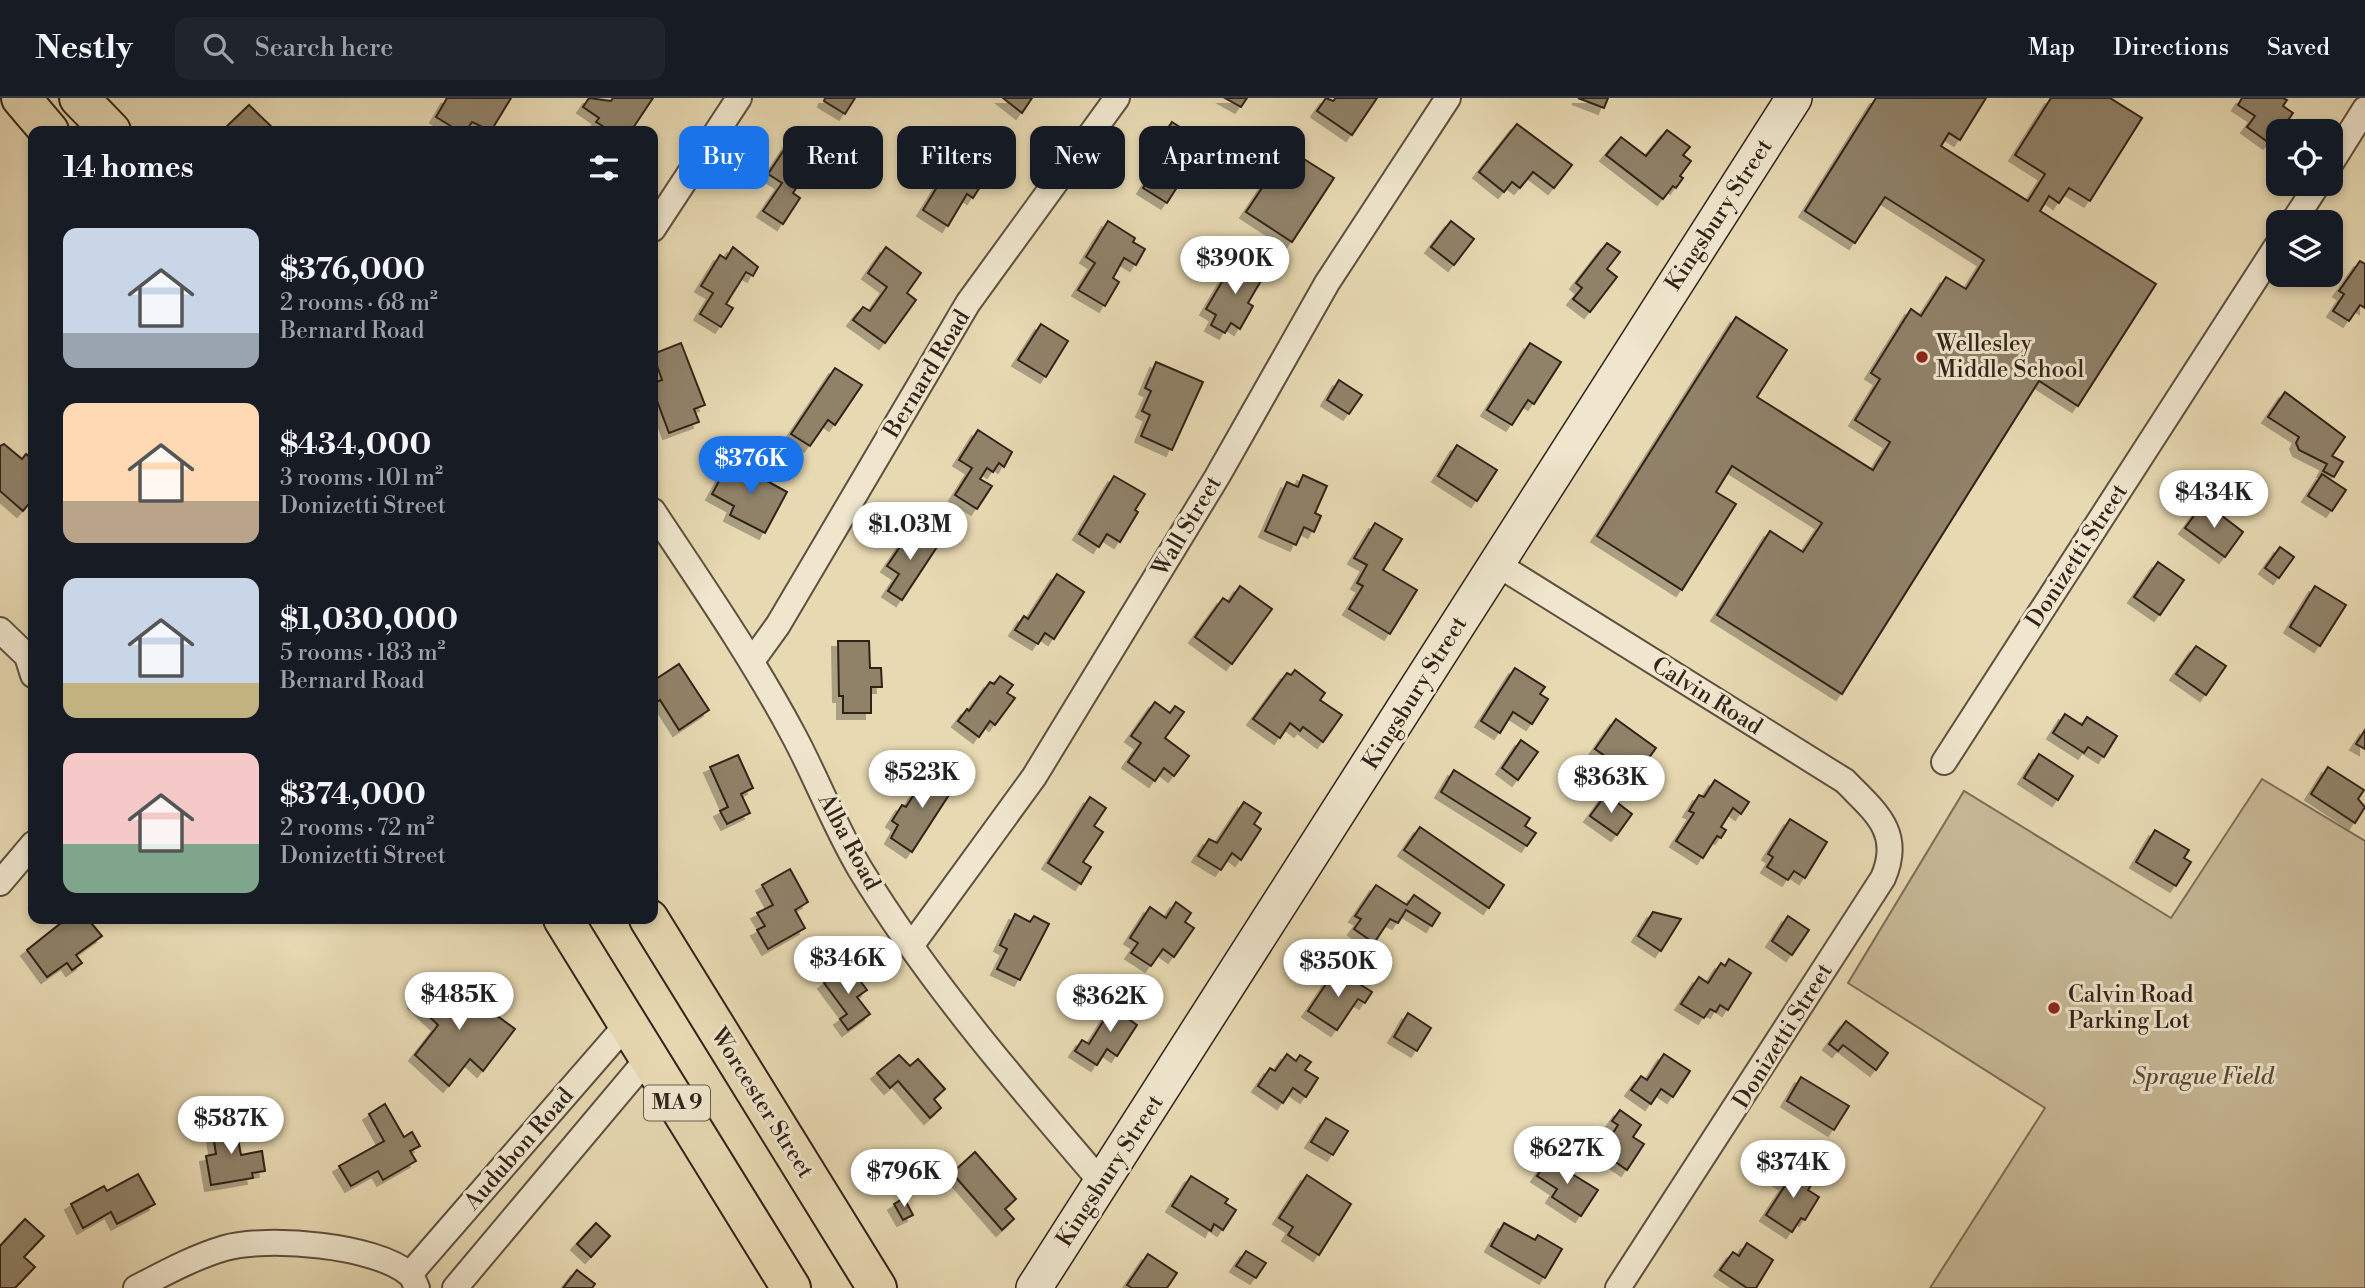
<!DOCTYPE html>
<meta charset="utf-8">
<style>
:root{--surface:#171b24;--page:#20242c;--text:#f1f3f6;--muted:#9ea1a6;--line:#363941;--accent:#1a73e8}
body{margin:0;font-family:"Libre Bodoni",serif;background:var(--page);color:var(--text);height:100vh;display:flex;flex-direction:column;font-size:26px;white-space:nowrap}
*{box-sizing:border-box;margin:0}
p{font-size:23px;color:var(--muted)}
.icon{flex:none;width:38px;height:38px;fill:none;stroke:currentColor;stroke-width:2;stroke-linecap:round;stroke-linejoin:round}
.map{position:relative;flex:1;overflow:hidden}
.sheet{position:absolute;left:28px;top:28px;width:630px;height:798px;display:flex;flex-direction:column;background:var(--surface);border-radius:14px;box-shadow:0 4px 10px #0003}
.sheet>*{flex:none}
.banner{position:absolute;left:679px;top:28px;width:665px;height:63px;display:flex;gap:14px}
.controls{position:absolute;left:2266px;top:21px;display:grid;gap:14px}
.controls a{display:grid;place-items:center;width:77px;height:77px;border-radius:14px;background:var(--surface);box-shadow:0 4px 10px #0003;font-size:35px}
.price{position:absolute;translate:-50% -60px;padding:0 16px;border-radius:24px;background:#fff;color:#222;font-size:23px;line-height:46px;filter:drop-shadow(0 2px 4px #0008)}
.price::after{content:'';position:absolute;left:50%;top:42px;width:21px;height:16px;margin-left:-10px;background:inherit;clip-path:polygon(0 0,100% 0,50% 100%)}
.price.current{background:var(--accent);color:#fff}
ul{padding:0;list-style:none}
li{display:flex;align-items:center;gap:21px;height:175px;padding:0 35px}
li span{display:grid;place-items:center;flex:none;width:196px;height:140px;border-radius:14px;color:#555}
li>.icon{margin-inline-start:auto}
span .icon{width:84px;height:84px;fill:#fffc;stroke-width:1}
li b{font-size:30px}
h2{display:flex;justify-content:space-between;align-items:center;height:84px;padding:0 35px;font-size:30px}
.chip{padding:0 24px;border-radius:14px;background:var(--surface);box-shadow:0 4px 10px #0003;font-size:24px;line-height:63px}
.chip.current{background:var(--accent);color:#fff}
header{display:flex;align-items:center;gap:42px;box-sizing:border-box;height:98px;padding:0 35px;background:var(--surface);border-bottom:2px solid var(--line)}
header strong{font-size:33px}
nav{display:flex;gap:38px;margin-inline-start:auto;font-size:24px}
.search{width:490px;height:63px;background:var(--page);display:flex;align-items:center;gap:18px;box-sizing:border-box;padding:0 24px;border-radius:14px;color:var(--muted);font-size:26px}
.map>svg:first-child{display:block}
.green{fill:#c8ba98;stroke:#7c6e58;stroke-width:2}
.building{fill:#908269;stroke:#312319;stroke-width:2;filter:url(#shadow)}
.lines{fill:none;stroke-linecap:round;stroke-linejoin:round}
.minor-casing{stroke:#5e503f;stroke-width:28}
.secondary-casing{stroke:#312319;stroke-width:38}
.trunk-casing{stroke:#312319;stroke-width:42}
.minor{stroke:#efe6cd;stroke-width:24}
.secondary{stroke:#efe6cd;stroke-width:35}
.trunk{stroke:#e7d9b2;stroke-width:38}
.poi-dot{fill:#8f2418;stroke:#efe6cd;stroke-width:2.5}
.labels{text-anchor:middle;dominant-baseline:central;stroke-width:6;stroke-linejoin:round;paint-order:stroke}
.shield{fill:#efe6cd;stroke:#6a5e4f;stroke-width:2}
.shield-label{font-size:21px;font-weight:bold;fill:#312319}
.street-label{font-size:23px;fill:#312319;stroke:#efe6cd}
.poi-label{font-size:23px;fill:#312319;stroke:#efe6cd;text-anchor:start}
.park-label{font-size:23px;font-style:italic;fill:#574939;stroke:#efe6cd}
</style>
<header>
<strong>Nestly</strong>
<div class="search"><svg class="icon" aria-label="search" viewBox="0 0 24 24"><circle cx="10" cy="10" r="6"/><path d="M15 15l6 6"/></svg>Search here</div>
<nav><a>Map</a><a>Directions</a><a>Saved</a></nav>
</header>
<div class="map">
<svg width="2365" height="1190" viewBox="0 0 2365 1190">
<defs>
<filter id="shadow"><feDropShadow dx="-6" dy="6" stdDeviation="0" flood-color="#0004"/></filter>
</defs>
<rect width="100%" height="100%" fill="#e7d9b2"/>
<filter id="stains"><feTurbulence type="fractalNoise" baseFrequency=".00286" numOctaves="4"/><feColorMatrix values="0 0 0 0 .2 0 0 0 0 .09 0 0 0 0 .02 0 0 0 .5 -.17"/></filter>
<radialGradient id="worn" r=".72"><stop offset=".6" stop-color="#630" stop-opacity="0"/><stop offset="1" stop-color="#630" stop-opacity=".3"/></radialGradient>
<polygon class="green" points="2262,681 2365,743 2365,1190 1930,1190 2045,1010 1848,885 1964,693 2171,820"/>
<g class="building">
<polygon points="447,0 511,0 491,33 472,24 466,33 459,33 436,19"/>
<polygon points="589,0 611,3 613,0 653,0 631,33 611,33 596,24 599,20 583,9"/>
<polygon points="825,0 855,0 845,16 824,3"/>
<polygon points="1003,0 1032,0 1022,15"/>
<polygon points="1225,0 1247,0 1241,9"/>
<polygon points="1326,0 1333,3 1336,0 1377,0 1352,37 1317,13"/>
<polygon points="1578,0 1608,0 1604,10"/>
<polygon points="1876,0 1986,0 1960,42 1949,35 1941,48 2028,103 2045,76 2015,57 2051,0 2110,0 2142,20 2090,103 2069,90 2059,105 2049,98 2040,113 2156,186 2078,308 2039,283 1842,596 1717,517 1770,433 1803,454 1822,425 1732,368 1716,394 1736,406 1682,492 1597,438 1736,219 1787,252 1757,299 1873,372 1890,344 1855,322 1880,281 1871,275 1911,211 1921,218 1946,179 1966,191 1984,162 1885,99 1855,145 1805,113"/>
<polygon points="2242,0 2283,0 2287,2 2283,8 2293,15 2284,28 2291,33 2278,33 2278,44 2273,40 2269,45 2247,29 2255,18 2238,7"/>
<polygon points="249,7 276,33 222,33"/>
<polygon points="1172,24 1211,49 1202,64 1191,57 1176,80 1181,83 1167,105 1143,90 1161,62 1151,56"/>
<polygon points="1517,26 1572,67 1554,90 1533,74 1520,90 1512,84 1504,94 1479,74"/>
<polygon points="1667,32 1690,49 1683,57 1691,63 1680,78 1683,80 1676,90 1673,88 1663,101 1606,57 1621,39 1646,58"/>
<polygon points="790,43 827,67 817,81 807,74 793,95 800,100 783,126 763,113 782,85 768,76"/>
<polygon points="969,47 996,63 973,100 967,96 948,128 923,112 942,81 937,78 945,65 955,71"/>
<polygon points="1288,51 1334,80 1292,144 1246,114"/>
<polygon points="1108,123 1135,140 1133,144 1145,151 1136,167 1124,160 1113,180 1119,184 1105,208 1078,192 1095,165 1086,159"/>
<polygon points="1451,123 1474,141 1454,167 1431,149"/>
<polygon points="1607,145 1620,154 1607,171 1617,179 1590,214 1573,201 1582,190 1576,185"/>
<polygon points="733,149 758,169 753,178 746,174 726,206 733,210 721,229 700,216 713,195 701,188 720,157 726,161"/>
<polygon points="886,149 921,175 907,195 916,202 885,245 853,222 863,209 870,213 887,189 868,175"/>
<polygon points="1236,160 1265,176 1248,205 1253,208 1240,231 1231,225 1225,235 1211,227 1216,217 1206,211"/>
<polygon points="2360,163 2365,166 2365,210 2360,207 2349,223 2333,213 2344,196 2339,193"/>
<polygon points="1041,226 1068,243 1046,279 1018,262"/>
<polygon points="681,245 705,307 694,311 699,324 669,335 653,292 653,285 662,282 653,256"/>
<polygon points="1530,245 1561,264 1534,306 1528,302 1512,327 1487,312"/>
<polygon points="1156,264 1203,284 1172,352 1141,338 1150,317 1142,313 1151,293 1145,290"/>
<polygon points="835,270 862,287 835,327 828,322 810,348 791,336"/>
<polygon points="1339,282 1362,297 1349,316 1327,302"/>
<polygon points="2285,294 2345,339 2332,358 2343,364 2334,379 2323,373 2327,366 2299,352 2296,345 2299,339 2268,319"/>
<polygon points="978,332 1012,354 1004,369 999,365 993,374 987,370 980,381 992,388 977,411 955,397 972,370 959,362"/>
<polygon points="4,346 22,361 26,356 33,362 33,401 23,413 0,393 0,348"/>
<polygon points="1457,347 1497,372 1477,403 1438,378"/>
<polygon points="751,365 770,376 767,383 787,394 765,435 730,417 734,408 712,396 726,370 744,379"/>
<polygon points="2322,376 2346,392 2332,413 2308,398"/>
<polygon points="1303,377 1327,388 1315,415 1321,418 1314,434 1304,429 1296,447 1265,433 1287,384 1298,389"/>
<polygon points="1114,378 1145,396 1135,412 1138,414 1120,444 1107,436 1099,449 1079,436"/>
<polygon points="2204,404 2243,434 2225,459 2185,430"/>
<polygon points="1375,425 1402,441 1383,472 1417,492 1390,536 1349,511 1363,488 1357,485 1367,467 1354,460"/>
<polygon points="912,431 937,449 902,502 888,493 899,476 887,468"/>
<polygon points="2280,449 2294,459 2279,480 2265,470"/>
<polygon points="2158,464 2184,482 2160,517 2134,499"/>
<polygon points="1057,476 1084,494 1054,541 1045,535 1038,546 1015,532 1024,518 1028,521"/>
<polygon points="1240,488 1272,511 1232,566 1195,539 1223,500 1229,504"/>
<polygon points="2315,488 2346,507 2320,548 2290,529"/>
<polygon points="838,543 869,543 870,570 881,570 882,589 871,589 871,615 843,615 843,598 839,598"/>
<polygon points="2196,548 2226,568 2206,597 2176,576"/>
<polygon points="679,566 709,612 679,632 660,602 653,607 653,583"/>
<polygon points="1515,570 1545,589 1540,596 1548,601 1532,626 1513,614 1500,635 1481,623"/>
<polygon points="1295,572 1325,595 1320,602 1342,617 1323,644 1303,629 1300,633 1290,625 1280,640 1253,621 1287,575 1291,577"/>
<polygon points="1000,578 1013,587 1007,595 1015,600 995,627 990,623 979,639 958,623 967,611 969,613 990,584 994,586"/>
<polygon points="1155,604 1170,615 1175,608 1184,614 1165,640 1189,658 1174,678 1164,670 1155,683 1128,664 1141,645 1131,638"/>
<polygon points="2065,616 2082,627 2087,619 2117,638 2104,659 2088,649 2084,655 2053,635"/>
<polygon points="1616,621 1656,650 1635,679 1595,651"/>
<polygon points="2365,632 2365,651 2356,646"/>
<polygon points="1521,642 1538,654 1518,682 1502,670"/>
<polygon points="2039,656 2073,678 2058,702 2024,680"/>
<polygon points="738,657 753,690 741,696 750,715 727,726 720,713 728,709 710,669"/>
<polygon points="2328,669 2364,692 2358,701 2365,709 2355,725 2311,696"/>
<polygon points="931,670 956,686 912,754 891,740 898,727 892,723 902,707 906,709"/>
<polygon points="1454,672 1530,720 1525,728 1536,735 1527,748 1441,694"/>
<polygon points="1715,682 1749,704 1741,716 1733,710 1721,729 1726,732 1721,740 1717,738 1703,760 1676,743 1694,715 1689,713 1699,697 1704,699"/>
<polygon points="1606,696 1632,716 1617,737 1590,718"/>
<polygon points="1090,699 1106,710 1094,728 1103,734 1083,764 1091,769 1081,786 1048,765"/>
<polygon points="1244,704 1261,715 1254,726 1261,731 1241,762 1232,755 1221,772 1198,758 1209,741 1217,745"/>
<polygon points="1790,721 1827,744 1805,780 1794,773 1788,782 1767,769 1773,759 1768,756"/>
<polygon points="1420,729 1504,787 1489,810 1404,752"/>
<polygon points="2155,732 2189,752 2184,760 2191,764 2176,788 2136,764"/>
<polygon points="790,771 808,804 795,812 805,830 768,851 757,832 765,828 757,815 773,807 762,787"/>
<polygon points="1376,787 1407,807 1414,797 1440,815 1432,828 1406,812 1398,825 1390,821 1374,845 1354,831 1361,821 1355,818"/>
<polygon points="1176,804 1191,815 1185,824 1194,830 1174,859 1163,851 1151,868 1131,855 1138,845 1130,840 1150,809 1166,820"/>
<polygon points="1653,814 1681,821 1661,853 1638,838"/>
<polygon points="1015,816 1030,824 1034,818 1049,826 1020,882 997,871 1007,851 1000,847"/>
<polygon points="1788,818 1809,832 1792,857 1772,843"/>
<polygon points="66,821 88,821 102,838 76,857 82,865 72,872 67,865 47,879 27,852"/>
<polygon points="1729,861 1751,875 1728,912 1720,907 1716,914 1710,911 1704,920 1681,906 1699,879 1708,885 1721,865 1725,868"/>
<polygon points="848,867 867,892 857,899 870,916 848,932 840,921 847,916 824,885"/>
<polygon points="1336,871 1372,894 1365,905 1358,901 1337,932 1308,913"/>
<polygon points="436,879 468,907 479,894 492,914 515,931 483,973 470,961 449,988 415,957 438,927 414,904"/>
<polygon points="1117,901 1135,913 1130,922 1137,927 1117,958 1107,951 1097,967 1075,953 1082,942 1089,946"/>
<polygon points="1408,915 1431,930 1417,953 1394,939"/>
<polygon points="1846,923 1888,955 1876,972 1843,947 1838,953 1829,946"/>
<polygon points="1287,956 1296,963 1300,957 1311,964 1305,972 1318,980 1306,999 1293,990 1283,1005 1258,988 1270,970 1275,973"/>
<polygon points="1664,956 1690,973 1673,999 1661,991 1651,1006 1631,992 1641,978 1647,982"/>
<polygon points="899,957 910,968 918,961 945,991 934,1001 941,1010 930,1020 898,983 890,990 877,975"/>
<polygon points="1801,979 1849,1008 1834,1032 1787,1003"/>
<polygon points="385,1006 404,1039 412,1034 420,1048 410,1053 416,1063 383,1082 378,1073 351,1088 339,1068 384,1043 369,1016"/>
<polygon points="1620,1012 1641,1027 1633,1039 1644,1046 1627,1072 1590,1046 1600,1031 1611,1038 1618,1027 1612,1023"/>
<polygon points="234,1020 241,1057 262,1053 265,1073 252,1075 253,1080 211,1087 206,1058 216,1056 211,1024"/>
<polygon points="1326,1020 1348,1033 1333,1057 1311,1044"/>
<polygon points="975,1054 1016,1101 1005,1111 1014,1121 1002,1132 952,1075"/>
<polygon points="1552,1055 1560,1060 1556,1066 1598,1092 1581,1118 1552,1099 1557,1091 1537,1078"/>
<polygon points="1789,1067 1814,1083 1808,1092 1819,1099 1805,1122 1801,1120 1792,1134 1766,1117 1786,1086 1779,1082"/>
<polygon points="138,1076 155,1106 117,1126 111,1114 83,1130 71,1106 104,1088 107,1093"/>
<polygon points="1307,1077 1351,1106 1319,1157 1288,1137 1293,1129 1279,1120"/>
<polygon points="1191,1078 1228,1101 1225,1105 1236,1112 1223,1132 1214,1126 1211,1133 1172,1108"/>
<polygon points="904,1100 913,1117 903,1122 894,1106"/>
<polygon points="25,1121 44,1138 24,1159 35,1169 15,1190 0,1190 0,1148"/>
<polygon points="596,1125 610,1138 591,1159 577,1146"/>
<polygon points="1504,1125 1535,1142 1538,1137 1562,1151 1545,1180 1491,1148"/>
<polygon points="1747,1145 1773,1162 1756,1190 1747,1190 1720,1172 1733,1154 1739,1158"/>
<polygon points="1246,1153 1266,1165 1256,1180 1236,1168"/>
<polygon points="1148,1156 1177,1175 1167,1190 1132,1190 1127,1187"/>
<polygon points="577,1172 595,1186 592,1190 563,1190"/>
</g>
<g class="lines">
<g class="minor-casing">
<g id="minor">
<polyline points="2331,65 2365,11"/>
<polyline points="2293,124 2318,86"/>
<polyline points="653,131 739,0"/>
<path d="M 653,413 C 702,487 752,559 794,638 C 817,681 835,729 860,771 C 929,884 1017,986 1103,1086"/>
<path d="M 1497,466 L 1845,683 C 1875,714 1903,734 1883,780 L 1618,1190"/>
<polyline points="0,532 27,558 33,577"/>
<polyline points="752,563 778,527 968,205 1117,0"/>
<polyline points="1944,664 2278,146"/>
<polyline points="0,785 33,746"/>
<polyline points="911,848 1034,679 1217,379 1327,185 1448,0"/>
<polyline points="410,1176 628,925"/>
<path d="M 136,1190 C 165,1175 194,1159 225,1150 C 267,1138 376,1147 409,1176 C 413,1179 415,1186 417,1190"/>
<polyline points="455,1190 649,959"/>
</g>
</g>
<g class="secondary-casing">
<polyline id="secondary" points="1034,1190 1794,0"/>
</g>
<g class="trunk-casing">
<g id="trunk">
<polyline points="21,0 49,33"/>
<polyline points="79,0 111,33"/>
<polyline points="563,821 791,1190"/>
<polyline points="649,821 877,1190"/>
</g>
</g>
<use href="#minor" class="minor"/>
<use href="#secondary" class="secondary"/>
<use href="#trunk" class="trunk"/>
</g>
<g class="poi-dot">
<circle cx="1922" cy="259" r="7"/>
<circle cx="2054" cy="910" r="7"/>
</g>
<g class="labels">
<rect class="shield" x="644" y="987.5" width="66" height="35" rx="5"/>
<g class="shield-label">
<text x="677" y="1005">MA 9</text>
</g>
<g class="street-label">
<text transform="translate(1719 117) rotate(-57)">Kingsbury Street</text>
<text transform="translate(927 276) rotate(-59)">Bernard Road</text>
<text transform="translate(1187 428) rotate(-59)">Wall Street</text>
<text transform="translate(2077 458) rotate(-57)">Donizetti Street</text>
<text transform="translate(1415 595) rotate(-58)">Kingsbury Street</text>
<text transform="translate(1707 598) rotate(32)">Calvin Road</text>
<text transform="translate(849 744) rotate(62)">Alba Road</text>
<text transform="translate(1783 938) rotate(-58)">Donizetti Street</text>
<text transform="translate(762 1005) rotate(58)">Worcester Street</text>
<text transform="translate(519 1051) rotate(-49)">Audubon Road</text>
<text transform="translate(1110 1073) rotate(-57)">Kingsbury Street</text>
</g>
<g class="poi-label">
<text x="1936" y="246">Wellesley<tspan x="1936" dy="26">Middle School</tspan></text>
<text x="2068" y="897">Calvin Road<tspan x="2068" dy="26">Parking Lot</tspan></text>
</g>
<g class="park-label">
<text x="2203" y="979">Sprague Field</text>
</g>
</g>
<rect width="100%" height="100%" filter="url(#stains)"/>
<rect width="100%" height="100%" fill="url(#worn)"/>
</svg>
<div class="controls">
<a><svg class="icon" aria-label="locate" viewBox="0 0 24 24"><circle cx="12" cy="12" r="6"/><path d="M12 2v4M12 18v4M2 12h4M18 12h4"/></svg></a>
<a><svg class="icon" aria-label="layers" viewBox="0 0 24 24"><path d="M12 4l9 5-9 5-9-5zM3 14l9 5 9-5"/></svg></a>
</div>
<b class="price" style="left:1235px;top:198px">$390K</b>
<b class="price current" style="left:751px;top:398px">$376K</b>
<b class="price" style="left:2214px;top:432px">$434K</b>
<b class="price" style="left:910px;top:464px">$1.03M</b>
<b class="price" style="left:922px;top:712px">$523K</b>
<b class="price" style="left:1611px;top:717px">$363K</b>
<b class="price" style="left:848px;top:898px">$346K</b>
<b class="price" style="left:1338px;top:901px">$350K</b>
<b class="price" style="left:459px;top:934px">$485K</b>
<b class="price" style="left:1110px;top:936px">$362K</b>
<b class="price" style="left:231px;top:1058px">$587K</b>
<b class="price" style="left:1567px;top:1088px">$627K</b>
<b class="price" style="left:1793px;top:1102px">$374K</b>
<b class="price" style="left:904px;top:1111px">$796K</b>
<div class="banner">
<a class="chip current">Buy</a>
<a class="chip">Rent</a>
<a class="chip">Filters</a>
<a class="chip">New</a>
<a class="chip">Apartment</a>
</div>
<section class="sheet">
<h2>14 homes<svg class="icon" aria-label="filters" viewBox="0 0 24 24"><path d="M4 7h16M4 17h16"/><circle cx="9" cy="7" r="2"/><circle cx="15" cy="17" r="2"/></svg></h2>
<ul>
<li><span style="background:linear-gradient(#c9d6e8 75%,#9aa5b1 0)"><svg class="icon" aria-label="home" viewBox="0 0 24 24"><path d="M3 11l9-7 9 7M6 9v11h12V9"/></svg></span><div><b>$376,000</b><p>2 rooms · 68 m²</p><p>Bernard Road</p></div></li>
<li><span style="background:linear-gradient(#ffd9b3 70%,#b9a48a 0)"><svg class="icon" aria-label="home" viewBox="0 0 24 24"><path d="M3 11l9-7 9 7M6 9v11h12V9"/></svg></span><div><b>$434,000</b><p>3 rooms · 101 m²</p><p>Donizetti Street</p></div></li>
<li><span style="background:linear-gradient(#c9d6e8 75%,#c2b280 0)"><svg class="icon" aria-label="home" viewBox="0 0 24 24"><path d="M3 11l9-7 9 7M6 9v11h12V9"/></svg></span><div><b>$1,030,000</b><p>5 rooms · 183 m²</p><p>Bernard Road</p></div></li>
<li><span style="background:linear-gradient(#f6c9c9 65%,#7fa58c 0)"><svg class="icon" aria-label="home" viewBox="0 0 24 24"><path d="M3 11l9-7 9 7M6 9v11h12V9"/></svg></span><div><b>$374,000</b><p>2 rooms · 72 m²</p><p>Donizetti Street</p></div></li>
</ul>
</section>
</div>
